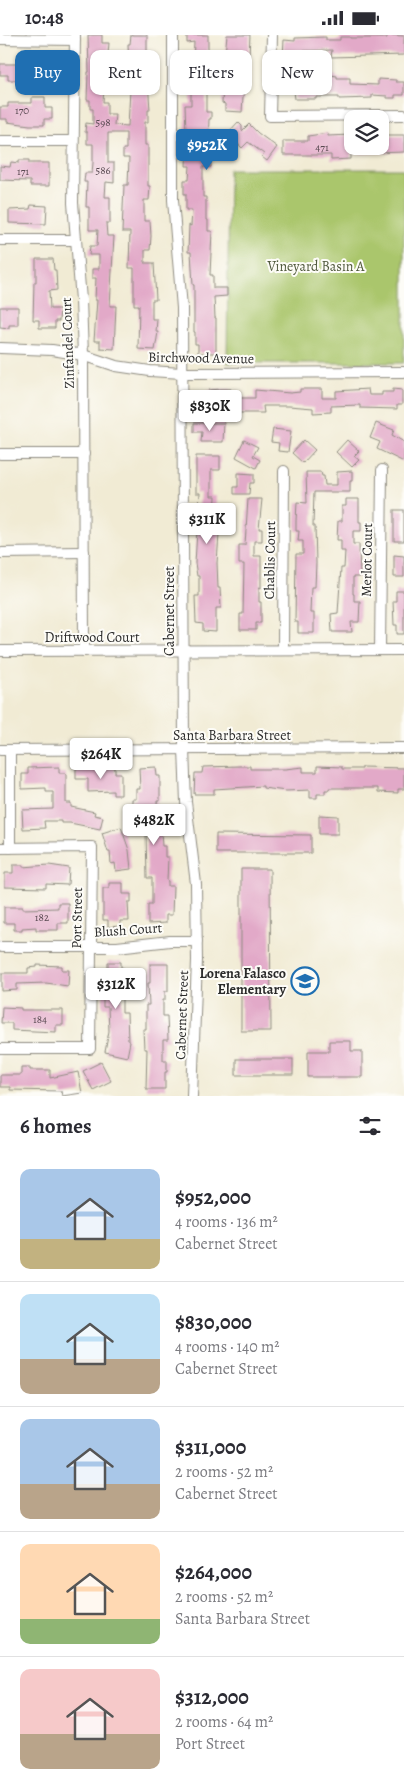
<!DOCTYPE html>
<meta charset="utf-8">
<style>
:root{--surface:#fff;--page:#f7f7f7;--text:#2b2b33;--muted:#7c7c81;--line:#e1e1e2;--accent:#1f6fb2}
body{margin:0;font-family:Alegreya,serif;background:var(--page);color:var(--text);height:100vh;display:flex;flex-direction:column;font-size:19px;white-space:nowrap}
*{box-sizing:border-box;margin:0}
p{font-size:16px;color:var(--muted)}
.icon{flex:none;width:28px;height:28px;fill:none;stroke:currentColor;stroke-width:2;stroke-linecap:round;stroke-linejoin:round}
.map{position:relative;height:1061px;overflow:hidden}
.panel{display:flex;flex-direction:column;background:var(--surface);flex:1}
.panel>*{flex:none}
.banner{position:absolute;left:15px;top:15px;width:375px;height:45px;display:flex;gap:10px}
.buttons{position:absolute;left:344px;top:75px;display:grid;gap:10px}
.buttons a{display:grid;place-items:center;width:45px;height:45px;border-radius:10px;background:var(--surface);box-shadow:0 1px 4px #0004;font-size:25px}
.price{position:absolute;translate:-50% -42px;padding:0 11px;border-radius:5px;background:#fff;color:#222;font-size:16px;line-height:32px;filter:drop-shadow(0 1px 2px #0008)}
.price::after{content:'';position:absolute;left:50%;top:30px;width:15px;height:11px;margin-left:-8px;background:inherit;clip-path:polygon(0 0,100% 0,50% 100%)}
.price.current{background:var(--accent);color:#fff}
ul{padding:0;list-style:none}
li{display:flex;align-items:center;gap:15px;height:125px;padding:0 20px}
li+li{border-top:1px solid var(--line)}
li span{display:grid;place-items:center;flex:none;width:140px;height:100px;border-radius:10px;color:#555}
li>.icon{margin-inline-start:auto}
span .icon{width:60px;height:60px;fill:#fffc;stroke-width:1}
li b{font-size:21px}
h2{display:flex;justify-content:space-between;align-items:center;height:60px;padding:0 20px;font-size:21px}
.chip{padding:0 18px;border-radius:10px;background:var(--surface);box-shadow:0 1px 4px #0004;font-size:18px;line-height:45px}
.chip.current{background:var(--accent);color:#fff}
.status{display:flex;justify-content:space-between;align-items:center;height:35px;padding:0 25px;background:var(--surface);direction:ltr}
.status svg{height:14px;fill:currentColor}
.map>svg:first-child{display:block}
.green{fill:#aac66c;stroke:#6a784c}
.building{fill:#e2a9c8}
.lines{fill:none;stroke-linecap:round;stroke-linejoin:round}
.minor-casing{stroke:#8e8b80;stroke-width:12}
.minor{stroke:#fff;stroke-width:10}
.labels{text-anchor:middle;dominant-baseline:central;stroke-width:4;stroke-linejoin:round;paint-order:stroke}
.number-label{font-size:11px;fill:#594a52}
.park-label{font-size:14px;fill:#515a3e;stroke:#fdfcf7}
.street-label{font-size:14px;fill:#2b2b2b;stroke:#fdfcf7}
.poi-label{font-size:14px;font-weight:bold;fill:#2b2b2b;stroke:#fdfcf7;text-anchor:end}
</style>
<div class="status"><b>10:48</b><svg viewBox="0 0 49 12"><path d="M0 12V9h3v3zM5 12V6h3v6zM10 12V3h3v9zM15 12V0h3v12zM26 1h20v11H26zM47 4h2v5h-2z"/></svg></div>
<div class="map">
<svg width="404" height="1061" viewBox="0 0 404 1061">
<rect width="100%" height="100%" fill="#fdfcf7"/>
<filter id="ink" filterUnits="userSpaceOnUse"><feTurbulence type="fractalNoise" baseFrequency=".02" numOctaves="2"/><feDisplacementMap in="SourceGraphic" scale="10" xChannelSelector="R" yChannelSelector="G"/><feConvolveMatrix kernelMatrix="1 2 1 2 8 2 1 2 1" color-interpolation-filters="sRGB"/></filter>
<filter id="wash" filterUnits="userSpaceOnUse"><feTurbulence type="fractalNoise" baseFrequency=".0096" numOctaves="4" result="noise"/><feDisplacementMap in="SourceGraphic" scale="20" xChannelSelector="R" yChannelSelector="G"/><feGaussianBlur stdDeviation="1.12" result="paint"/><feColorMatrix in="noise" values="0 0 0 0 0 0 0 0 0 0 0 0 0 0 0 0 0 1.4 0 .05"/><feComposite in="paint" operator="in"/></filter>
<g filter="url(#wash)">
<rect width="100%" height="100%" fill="#f1ebd4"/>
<polygon class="green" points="229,134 404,134 404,328 227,328"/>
<g id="blocks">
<g class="building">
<polygon points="88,0 102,0 102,8 109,8 106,41 109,41 109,52 104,52 103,67 107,67 107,79 115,79 114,90 128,91 130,55 128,9 130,9 131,0 147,0 147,19 149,19 149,31 150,31 150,46 148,46 150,75 148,75 148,87 145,87 145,110 148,110 148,151 150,151 149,165 144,165 144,186 150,186 151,201 150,215 145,215 145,228 154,228 156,265 152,265 152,284 157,284 156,297 158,297 155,315 138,314 139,270 134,270 134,233 129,233 130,197 122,197 124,150 128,150 129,123 123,123 123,114 126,114 126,98 108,98 108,128 114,128 114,148 106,147 105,162 110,162 110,188 106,188 107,201 114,201 110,271 116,271 114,314 100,313 100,306 94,306 97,265 95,265 96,243 92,243 92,234 99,234 99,220 89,220 90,211 97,211 98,195 89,195 89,172 86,172 87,147 84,147 85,138 92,138 93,128 93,109 87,109 87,97 85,97 86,88 93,89 93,74 90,74 90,65 87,65 88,37 89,37"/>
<polygon points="187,0 208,0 208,17 225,19 227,0 250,0 249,21 242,21 241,47 244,47 242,77 225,76 225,69 222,68 224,28 209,28 208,57 206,57 206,77 211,77 211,84 209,84 208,111 211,111 211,132 203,132 203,162 206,162 206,185 208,185 208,196 212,196 210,240 213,240 213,253 227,253 227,261 214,262 215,283 216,283 216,318 198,318 198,309 195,309 195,297 194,297 194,250 193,250 191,217 188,217 189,190 191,191 192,175 186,175 186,159 184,159 184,145 189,145 190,131 186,131 188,96 186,96 185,70 191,70 191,48 187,48 186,27 193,28 194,7 187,8"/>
<polygon points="387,0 404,1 404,20 331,22 332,15 303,16 303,19 291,18 291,22 283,21 284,5 295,6 295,3 326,2 326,5 340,5 340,2 350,2 350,3 387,3"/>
<polygon points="19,22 46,23 46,29 53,29 53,40 46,40 46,45 42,45 42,47 32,47 32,45 8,45 8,40 0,40 0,29 19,29"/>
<polygon points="284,38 291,38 291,41 303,41 303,46 331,45 331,40 337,41 337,43 350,43 350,49 378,50 378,44 396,45 396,47 404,47 404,60 395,60 395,63 387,63 387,61 372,60 372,63 339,64 339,62 316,62 316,64 295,64 294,56 284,57"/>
<polygon points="32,62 45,62 45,73 52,73 52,84 44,84 44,90 30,90 7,87 7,84 0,84 0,72 8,72 8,68 32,68"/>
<polygon points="238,87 242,91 242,96 249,89 258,98 277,112 267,126 262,122 264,119 248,107 242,113 228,98"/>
<polygon points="328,98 328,101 350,100 351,111 380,111 380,100 404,100 404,117 351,119 351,124 331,125 331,120 283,120 283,106 308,106 308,101"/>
<polygon points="19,125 29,125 29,128 49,128 49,151 30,151 30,146 0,145 0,131 10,132 11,127 19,128"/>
<polygon points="31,170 47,171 46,189 9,188 9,175 30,174"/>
<polygon points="36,224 53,224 54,235 56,235 57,255 49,256 50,274 60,274 59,286 55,286 55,293 39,293 39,285 33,285 34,247 36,247"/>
<polygon points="0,272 18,272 18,290 9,290 9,293 0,292"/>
<polygon points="222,354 231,354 231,361 238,361 238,363 255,363 255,355 290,358 300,357 300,354 322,354 322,363 336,363 336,356 368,354 369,360 382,360 382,357 393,357 393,354 402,355 402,370 397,370 397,374 360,373 360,370 331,371 331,377 313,378 313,373 289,371 263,371 264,378 222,378 222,376 197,375 197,358 209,358 209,355"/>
<polygon points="194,388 224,388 223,407 201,407 202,397 194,397"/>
<polygon points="376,388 394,395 392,400 404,407 404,427 377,414 380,407 370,403"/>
<polygon points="273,394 291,396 288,417 278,416 279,408 271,407"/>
<polygon points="244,405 258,412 253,421 260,425 256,433 236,422"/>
<polygon points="304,405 315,415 303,428 292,418"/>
<polygon points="347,405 359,416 354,421 359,425 352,432 336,417"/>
<polygon points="196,421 220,421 220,435 211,435 211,461 216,461 215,484 220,484 217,528 218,553 220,553 221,573 216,573 216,597 203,596 203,589 196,588 195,561 199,561 199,541 197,541 195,528 197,496 195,496 195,484 196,484 197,471 199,471 200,458 196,458"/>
<polygon points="352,436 352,446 350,446 350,457 314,457 313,491 315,491 316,528 315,552 311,552 310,578 314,578 314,598 298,598 298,587 295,587 296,519 303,519 303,506 298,506 299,496 296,496 296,486 297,467 307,468 306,437 321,437 322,441 324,441 325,450 337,450 337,437"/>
<polygon points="238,438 254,439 254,448 250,448 249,459 234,459 234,452 238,452"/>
<polygon points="248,464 262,464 259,494 262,494 262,506 254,506 254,521 261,521 261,553 259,552 259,567 261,567 261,588 256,588 256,595 240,595 240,579 243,579 244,529 239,529 239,510 245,510"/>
<polygon points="346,464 359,464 359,487 361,487 361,496 353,496 353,509 359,509 360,542 353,542 353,559 354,559 354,566 360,566 359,587 351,587 352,597 332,597 331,579 338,578 341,533 344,533 345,516 341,516 341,505 337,505 338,486 342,486 342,471 346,471"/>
<rect x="394" y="475" width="10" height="31"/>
<polygon points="394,520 404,521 404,542 394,542"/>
<polygon points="396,556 404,556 404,599 397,599 397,590 394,590 393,566 396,566"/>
<polygon points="240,731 250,731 250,734 285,734 303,732 303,737 317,737 317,731 342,732 342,734 362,734 362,732 404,733 404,754 398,754 398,758 378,757 378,753 329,753 329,755 325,755 325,759 317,759 317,763 310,763 310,755 286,756 263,753 263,751 214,754 214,759 194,759 195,738 202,738 203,732"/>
<polygon points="59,732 59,738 66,738 66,768 71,768 71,772 95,777 94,780 103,782 100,794 70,788 61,788 61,786 44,786 45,793 23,794 22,775 53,774 53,757 46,757 46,753 22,754 22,739 28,739 28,733"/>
<polygon points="102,732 115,732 115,738 121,738 121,760 113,760 113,756 88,757 88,744 76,744 76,733 102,734"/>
<polygon points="156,732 157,741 160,741 160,766 157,766 158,788 165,787 165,797 161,797 162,811 165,811 165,822 168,822 167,846 168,846 168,851 173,851 172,880 166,880 166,888 148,889 148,869 152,869 152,843 147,843 146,797 142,797 142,773 132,773 132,764 136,764 136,754 140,754 139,733"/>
<polygon points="319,780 338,781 338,799 319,799"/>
<polygon points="121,792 129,815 131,834 116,836 115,828 111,829 110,817 108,817 102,798"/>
<polygon points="216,799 311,800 311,818 216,818"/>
<polygon points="13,830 23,830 23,832 49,830 69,833 68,850 46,849 46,853 5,852 5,838 13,838"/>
<polygon points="241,834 270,834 271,996 241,996"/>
<polygon points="109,848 123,848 123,859 131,859 131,867 128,867 129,886 120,886 120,891 108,892 108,885 103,885 103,853 109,853"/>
<polygon points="58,868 68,868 68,888 58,888 58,895 36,895 36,892 22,893 22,895 14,895 14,888 4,888 4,872 23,872 23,874 58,873"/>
<polygon points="108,927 121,927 121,933 124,933 123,950 122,950 122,978 127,978 128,1006 130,1007 127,1022 105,1017 109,996 108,972 103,972 103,936 108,936"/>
<polygon points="150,929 168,929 168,956 165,956 165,965 163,965 163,981 167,981 168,1005 163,1005 163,1025 167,1025 167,1037 165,1037 165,1054 146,1054 147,1014 144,1014 143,994 146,994 146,970 149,970 148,948 150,948"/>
<polygon points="37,930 62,931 62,935 69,935 68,951 46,948 17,949 17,955 2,956 2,938 28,938 28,933 37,932"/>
<polygon points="2,972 21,973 21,975 63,975 63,990 56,990 56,997 12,995 12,988 1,988"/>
<polygon points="329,1006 351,1006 351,1016 362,1016 362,1042 308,1042 308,1016 329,1016"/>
<rect x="236" y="1024" width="57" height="16"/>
<polygon points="101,1027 111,1046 93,1055 83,1036"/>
<polygon points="21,1032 30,1032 30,1035 50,1035 50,1043 78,1037 82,1058 62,1061 61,1056 10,1055 10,1052 0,1052 0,1040 21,1040"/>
</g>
</g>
</g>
<g filter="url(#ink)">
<use href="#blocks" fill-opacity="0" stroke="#8e8b80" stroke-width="1"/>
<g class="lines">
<g class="minor-casing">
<g id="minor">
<polyline points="75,0 73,168 81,265 83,320 84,616"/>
<polyline points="173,0 173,165 182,273 184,714 186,767 196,849 197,925 192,1061"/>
<polyline points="272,0 270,81 404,80"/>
<polyline points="0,4 75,5"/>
<polyline points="0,106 73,106"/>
<polyline points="0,205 75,205"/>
<polyline points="0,313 52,315 83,320 116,331 150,336 182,338 404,337"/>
<polyline points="0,419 84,419"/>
<polyline points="0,518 84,517"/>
<polyline points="283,615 284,436"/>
<polyline points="380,615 382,435"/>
<polyline points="0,616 404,615"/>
<polyline points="0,715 404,713"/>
<polyline points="10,715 10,813"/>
<polyline points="0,813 92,812 90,1014 0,1014"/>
<polyline points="1,912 117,912 170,906 197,906"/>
</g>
</g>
<use href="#minor" class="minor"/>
</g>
</g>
<defs>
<g id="school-ring" transform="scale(1.4375)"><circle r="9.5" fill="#fdfcf7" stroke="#1f6fb2" stroke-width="1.5"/><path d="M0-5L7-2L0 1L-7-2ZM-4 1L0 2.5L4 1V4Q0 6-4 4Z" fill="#1f6fb2"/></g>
</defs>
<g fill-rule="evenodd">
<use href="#school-ring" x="305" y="946"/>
</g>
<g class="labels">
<g class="number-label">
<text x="22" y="75">170</text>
<text x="103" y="87">598</text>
<text x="322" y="112">471</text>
<text x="103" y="135">586</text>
<text x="23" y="136">171</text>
<text x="42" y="882">182</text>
<text x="40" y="984">184</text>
</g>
<g class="park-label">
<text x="316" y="231">Vineyard Basin A</text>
</g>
<g class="street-label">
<text transform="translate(68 308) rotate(-92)">Zinfandel Court</text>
<text transform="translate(201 323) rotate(1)">Birchwood Avenue</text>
<text transform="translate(270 525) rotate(-89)">Chablis Court</text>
<text transform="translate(367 525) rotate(-89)">Merlot Court</text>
<text transform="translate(169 576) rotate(-90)">Cabernet Street</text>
<text x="92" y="602">Driftwood Court</text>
<text x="232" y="700">Santa Barbara Street</text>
<text transform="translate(77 883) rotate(-89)">Port Street</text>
<text transform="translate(128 895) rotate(-4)">Blush Court</text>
<text transform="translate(182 980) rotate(-88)">Cabernet Street</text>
</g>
<g class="poi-label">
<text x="286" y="938">Lorena Falasco<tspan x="286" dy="16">Elementary</tspan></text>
</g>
</g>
</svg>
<div class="buttons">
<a><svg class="icon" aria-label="layers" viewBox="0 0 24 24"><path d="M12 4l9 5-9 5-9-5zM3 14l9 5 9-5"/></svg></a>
</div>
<b class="price current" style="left:207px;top:136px">$952K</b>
<b class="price" style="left:210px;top:397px">$830K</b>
<b class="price" style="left:207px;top:510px">$311K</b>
<b class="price" style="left:101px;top:745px">$264K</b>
<b class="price" style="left:154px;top:811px">$482K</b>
<b class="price" style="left:116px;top:975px">$312K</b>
<div class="banner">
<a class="chip current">Buy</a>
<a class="chip">Rent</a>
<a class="chip">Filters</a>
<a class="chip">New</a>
</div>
</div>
<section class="panel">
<h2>6 homes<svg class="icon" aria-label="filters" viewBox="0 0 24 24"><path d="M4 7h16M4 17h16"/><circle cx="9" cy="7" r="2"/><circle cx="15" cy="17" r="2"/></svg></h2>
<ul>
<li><span style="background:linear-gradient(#a9c7e8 70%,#c2b280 0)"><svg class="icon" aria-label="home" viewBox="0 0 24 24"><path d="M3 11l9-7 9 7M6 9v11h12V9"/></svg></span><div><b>$952,000</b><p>4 rooms · 136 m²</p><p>Cabernet Street</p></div></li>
<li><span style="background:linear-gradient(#bfe0f5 65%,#b9a48a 0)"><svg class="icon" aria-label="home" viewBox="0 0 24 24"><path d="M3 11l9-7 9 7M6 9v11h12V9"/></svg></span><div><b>$830,000</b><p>4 rooms · 140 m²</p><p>Cabernet Street</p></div></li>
<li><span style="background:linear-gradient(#a9c7e8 65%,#b9a48a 0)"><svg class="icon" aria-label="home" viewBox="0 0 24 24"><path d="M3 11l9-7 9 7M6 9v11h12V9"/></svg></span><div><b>$311,000</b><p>2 rooms · 52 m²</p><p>Cabernet Street</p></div></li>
<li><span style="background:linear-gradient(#ffd9b3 75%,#8fb573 0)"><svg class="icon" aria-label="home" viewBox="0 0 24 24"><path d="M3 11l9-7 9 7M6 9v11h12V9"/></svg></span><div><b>$264,000</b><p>2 rooms · 52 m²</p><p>Santa Barbara Street</p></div></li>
<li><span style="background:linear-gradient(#f6c9c9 65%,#b9a48a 0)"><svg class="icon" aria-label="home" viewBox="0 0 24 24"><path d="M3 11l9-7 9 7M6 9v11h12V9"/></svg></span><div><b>$312,000</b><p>2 rooms · 64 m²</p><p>Port Street</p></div></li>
</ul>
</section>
